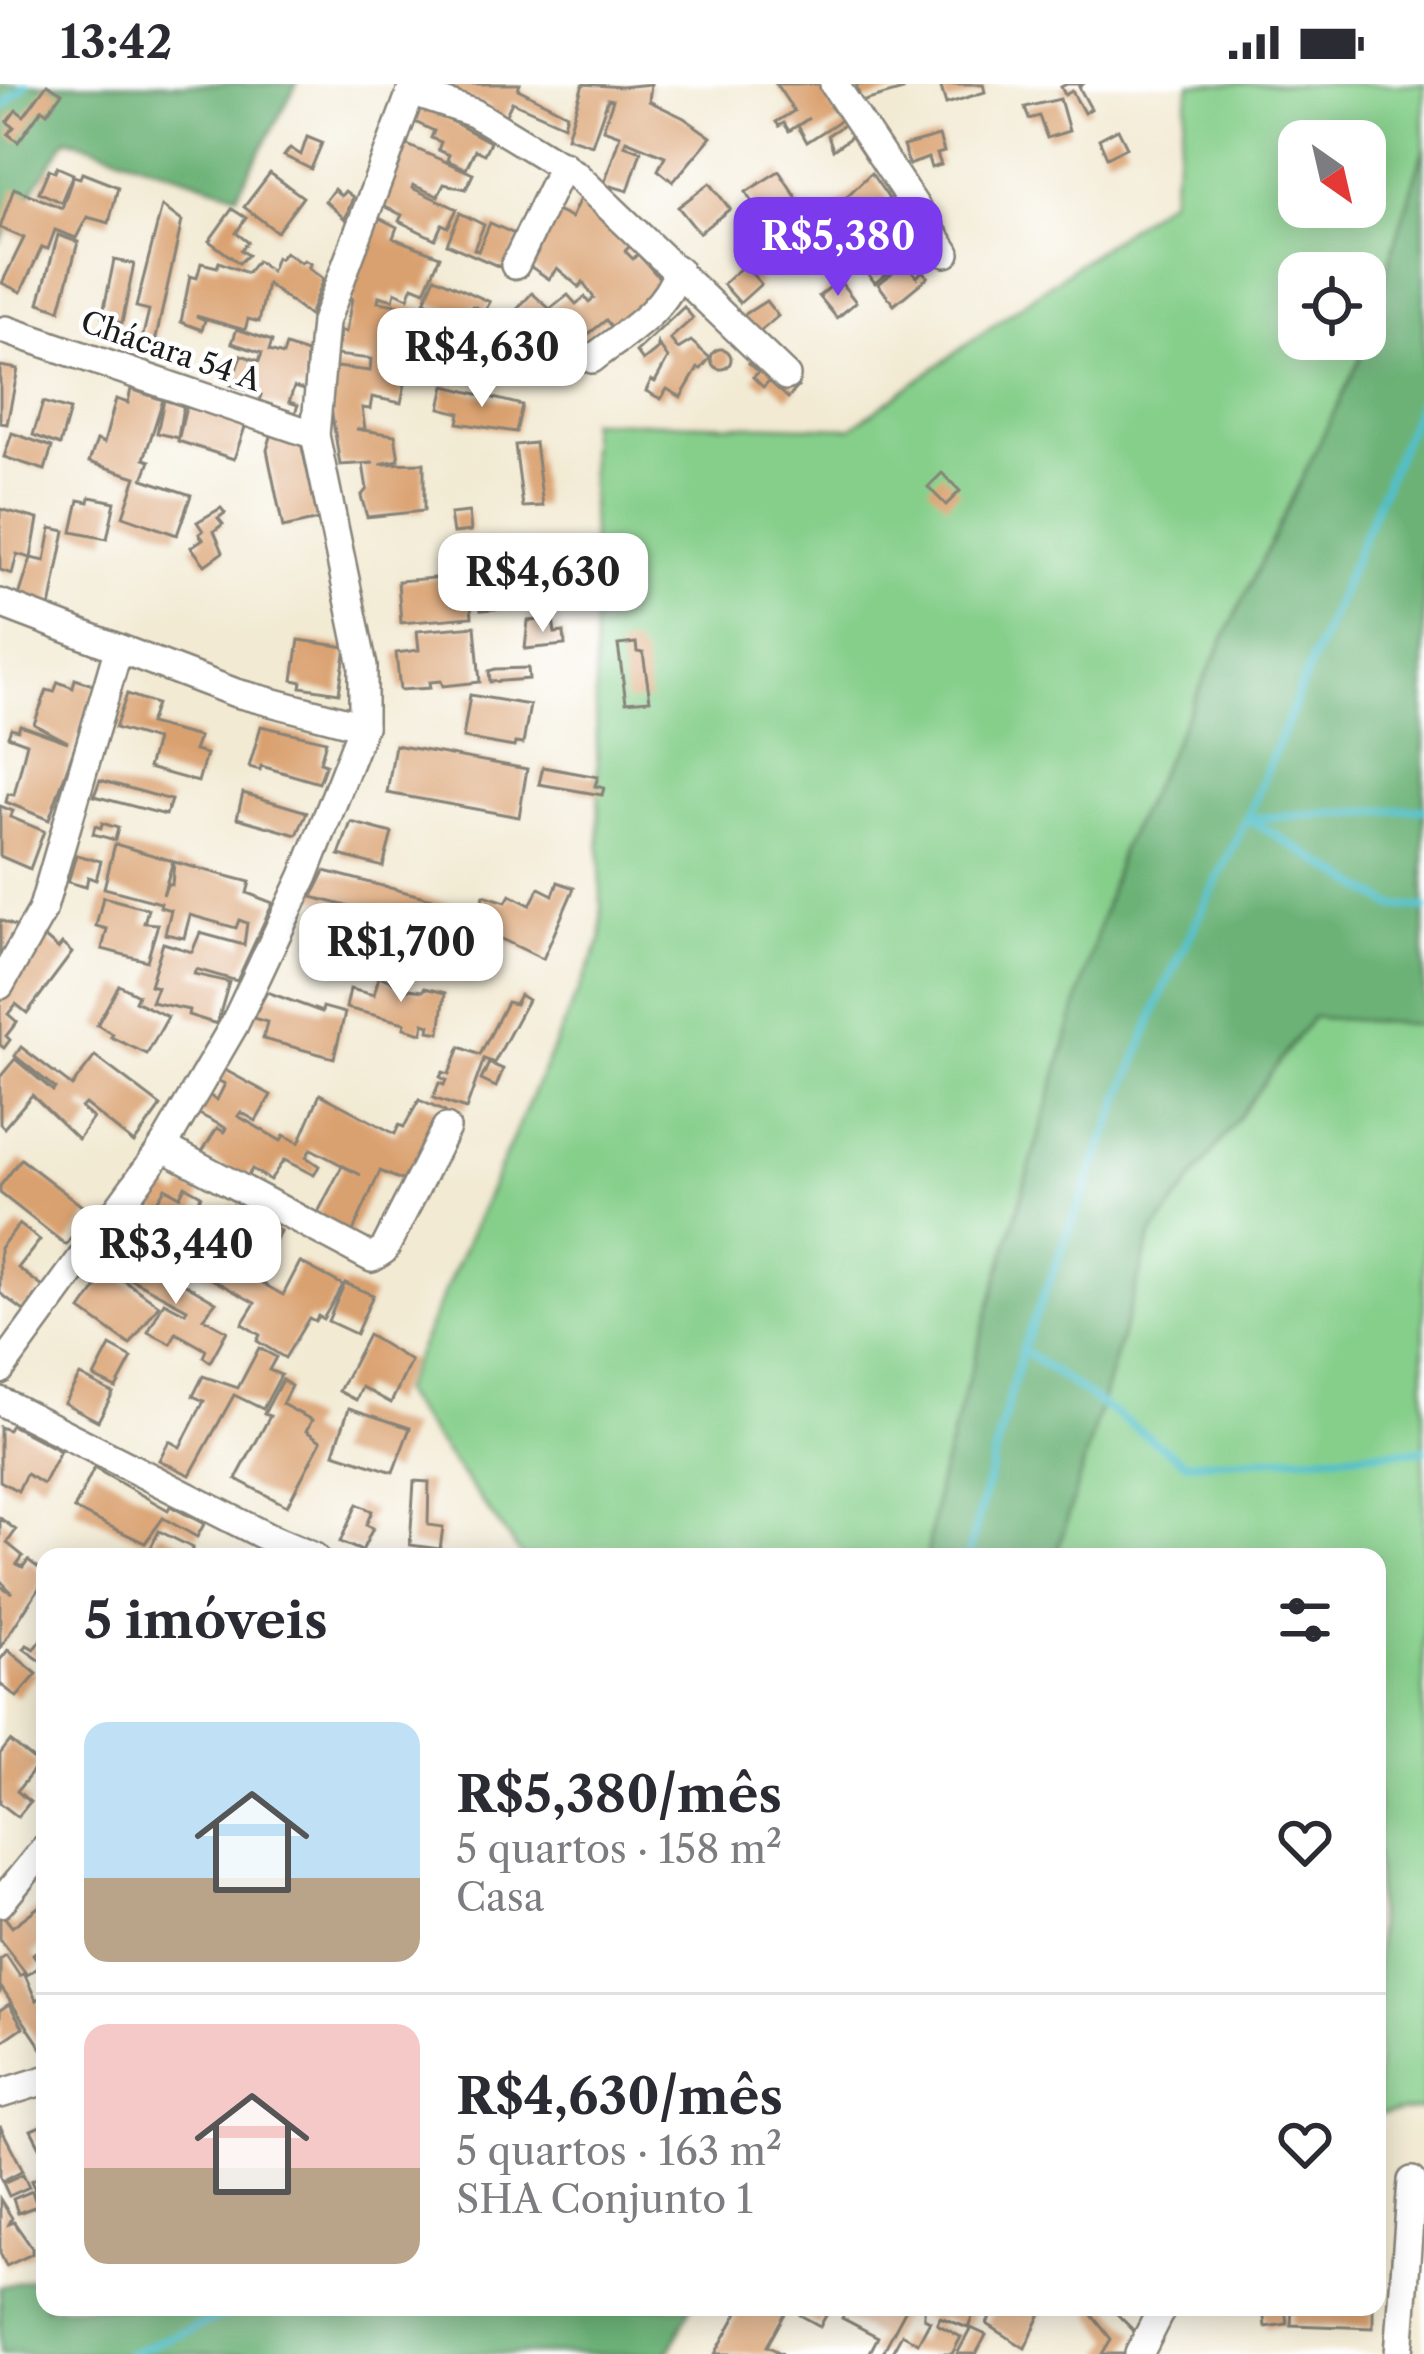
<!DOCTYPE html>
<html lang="pt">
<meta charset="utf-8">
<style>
:root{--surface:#fff;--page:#f7f7f7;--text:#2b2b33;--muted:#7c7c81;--line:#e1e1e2;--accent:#7c3aed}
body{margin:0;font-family:"Libre Caslon Text",serif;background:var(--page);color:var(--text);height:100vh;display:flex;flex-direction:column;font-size:45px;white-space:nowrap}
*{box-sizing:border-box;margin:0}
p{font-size:39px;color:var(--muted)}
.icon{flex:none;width:66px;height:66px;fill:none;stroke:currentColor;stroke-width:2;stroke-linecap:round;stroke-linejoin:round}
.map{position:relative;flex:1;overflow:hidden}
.side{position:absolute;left:36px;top:1464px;width:1350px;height:768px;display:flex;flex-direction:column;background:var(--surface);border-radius:24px;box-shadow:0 6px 30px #0003}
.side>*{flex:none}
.needle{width:78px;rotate:146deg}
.fabs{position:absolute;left:1278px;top:36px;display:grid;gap:24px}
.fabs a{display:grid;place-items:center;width:108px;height:108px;border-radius:24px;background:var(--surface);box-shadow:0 6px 30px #0003;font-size:60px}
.price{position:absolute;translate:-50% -102px;padding:0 27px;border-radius:24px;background:#fff;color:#222;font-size:39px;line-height:78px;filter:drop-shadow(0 3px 6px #0008)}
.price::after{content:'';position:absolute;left:50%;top:72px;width:36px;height:27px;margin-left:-18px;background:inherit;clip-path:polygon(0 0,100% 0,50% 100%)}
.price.on{background:var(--accent);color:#fff}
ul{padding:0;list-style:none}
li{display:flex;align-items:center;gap:36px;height:300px;padding:0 48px}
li+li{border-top:3px solid var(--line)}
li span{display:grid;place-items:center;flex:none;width:336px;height:240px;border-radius:24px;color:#555}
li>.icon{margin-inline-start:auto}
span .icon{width:144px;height:144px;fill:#fffc;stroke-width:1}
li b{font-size:51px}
h2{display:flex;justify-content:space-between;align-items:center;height:144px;padding:0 48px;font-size:51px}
.status{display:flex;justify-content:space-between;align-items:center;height:84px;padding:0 60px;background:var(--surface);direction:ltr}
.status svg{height:33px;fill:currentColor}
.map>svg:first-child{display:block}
.green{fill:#86cf8b;stroke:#517654;stroke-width:3;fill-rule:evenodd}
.forest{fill:#6cb277;stroke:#44674a;stroke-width:3}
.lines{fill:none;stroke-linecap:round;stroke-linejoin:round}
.stream{stroke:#53c0ca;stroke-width:8}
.building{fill:#daa16f}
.minor-casing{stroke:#878378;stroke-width:32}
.minor{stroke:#fff;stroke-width:27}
.labels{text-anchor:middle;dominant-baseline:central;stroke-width:9;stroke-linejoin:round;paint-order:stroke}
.street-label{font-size:30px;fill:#1c1c1c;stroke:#fff}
</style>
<div class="status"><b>13:42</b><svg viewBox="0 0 49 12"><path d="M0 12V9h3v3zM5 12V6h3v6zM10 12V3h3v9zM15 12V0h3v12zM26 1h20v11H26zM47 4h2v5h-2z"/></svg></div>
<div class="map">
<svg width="1424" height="2270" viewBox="0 0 1424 2270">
<rect width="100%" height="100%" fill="#fff"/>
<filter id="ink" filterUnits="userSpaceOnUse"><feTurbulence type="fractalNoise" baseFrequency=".00833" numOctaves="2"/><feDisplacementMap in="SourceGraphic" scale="24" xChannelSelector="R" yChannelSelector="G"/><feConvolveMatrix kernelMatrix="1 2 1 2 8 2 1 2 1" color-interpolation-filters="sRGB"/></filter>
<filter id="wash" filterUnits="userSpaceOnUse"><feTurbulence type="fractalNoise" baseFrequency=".004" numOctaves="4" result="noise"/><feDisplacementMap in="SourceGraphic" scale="48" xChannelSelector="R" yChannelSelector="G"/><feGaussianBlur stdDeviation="2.7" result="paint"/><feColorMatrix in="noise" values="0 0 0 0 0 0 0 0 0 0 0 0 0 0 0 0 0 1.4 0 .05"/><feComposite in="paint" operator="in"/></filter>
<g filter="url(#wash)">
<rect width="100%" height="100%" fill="#f2ead3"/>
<g class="green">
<path d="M 1190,0 L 1424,0 L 1424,64 L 1359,277 L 1121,767 L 938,1401 L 927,1473 L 523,1473 L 400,1308 L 602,854 L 589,337 L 851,344 L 1170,114 ZM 1299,57 L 1365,57 L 1365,123 L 1299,123 ZM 1299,189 L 1365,189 L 1365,255 L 1299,255 Z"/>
<polygon points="1312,933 1424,941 1424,2025 1377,2030 1377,1473 1056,1473 1151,1152"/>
</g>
<g class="forest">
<polygon points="0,0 297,0 237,110 67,54 0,157"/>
<polygon points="1424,64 1424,941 1312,933 1151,1152 1056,1473 927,1473 938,1401 1121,767 1359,277"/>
<polygon points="45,2191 45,2223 691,2223 668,2270 0,2270 0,2203"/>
</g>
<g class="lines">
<g class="stream">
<polyline points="0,25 26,0"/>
<polyline points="1247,734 1393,822 1424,824"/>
<polyline points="1252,734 1424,725"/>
<polyline points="1022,1266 1186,1379 1424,1366"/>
<polyline points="968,1473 1022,1266 1164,905 1247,734 1424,307"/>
<polyline points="128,2270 246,2223"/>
</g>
</g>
<g id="blocks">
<g class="building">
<polygon points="47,0 62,9 47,29 42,25 18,58 8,50 14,43 7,38 16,26 24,32"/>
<polygon points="425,0 520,0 518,5 567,30 564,41 512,18 503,37 488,28 491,23"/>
<polygon points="583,0 621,3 651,0 649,17 684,34 711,53 673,98 658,86 665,72 626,56 624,61 641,67 628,107 611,102 608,110 603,104 620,51 603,45 613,16 608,15 592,61 567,53"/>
<polygon points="776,0 827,0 837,17 830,22 841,36 807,58 798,42 809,34 789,47 784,39 779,42 776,38 794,27"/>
<polygon points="856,0 901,0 903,6 861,18"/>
<polygon points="940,0 983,0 985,8 946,20"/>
<polygon points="1067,0 1083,0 1079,3 1091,25 1084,29 1072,7 1065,11 1061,3"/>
<polygon points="1060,15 1069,47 1047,54 1039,32 1029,35 1025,23"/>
<polygon points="422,21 490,58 484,70 475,66 466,85 447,76 449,71 438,66 441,58 431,54 434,47 415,38"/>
<polygon points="848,38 855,50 833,66 828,51"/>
<polygon points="1118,45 1127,63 1107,73 1099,55"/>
<polygon points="939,52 944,68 937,70 941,81 931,84 928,74 909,81 903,62"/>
<polygon points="307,53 322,59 311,85 284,72 290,64 301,71"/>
<polygon points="405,60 473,90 466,105 444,100 438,112 413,101 412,104 457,125 448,143 442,140 435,155 399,137 402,131 381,121"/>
<polygon points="57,83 73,90 61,118 39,108 49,85 55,88"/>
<polygon points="779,87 804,125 808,123 819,139 871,89 889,115 873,127 870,122 827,162 817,142 783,170 746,108"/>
<polygon points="82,89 118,103 109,139 87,133 76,154 55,146 48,165 42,163 21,208 2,199 24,154 0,144 14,104 62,124 73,92 80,94"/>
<polygon points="270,89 303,113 277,148 244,123"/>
<polygon points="710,99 730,125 699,149 678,123"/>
<polygon points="334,105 341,112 345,107 353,113 345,135 325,117"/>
<polygon points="581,112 630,162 625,167 633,175 638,170 663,198 615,247 606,236 576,260 561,241 552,252 561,260 549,272 529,254 544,238 541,235 527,252 511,232 532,209 550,225 568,211 576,220 585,213 589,218 594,214 583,198 579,203 557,184 549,195 528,181 538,168 534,163 552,125 571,134"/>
<polygon points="162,122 182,137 154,263 141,260 149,226 136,223"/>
<polygon points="232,125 246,134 236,149 248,158 241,166 248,171 239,179 209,157"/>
<polygon points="460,129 484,141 474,165 478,167 490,139 521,153 507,186 447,160"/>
<polygon points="875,129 891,145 867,168 861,162 866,158 855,147"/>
<polygon points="379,134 397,143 393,154 440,172 425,207 413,202 408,214 395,208 393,216 379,212 378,218 423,225 418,260 426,262 421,284 400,280 398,292 406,294 401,319 372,313 370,325 362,324 365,345 356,345 395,351 399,376 380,380 424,379 424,427 367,433 361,412 367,405 363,380 374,379 340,381 330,317 336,283 370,287 371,275 336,271 341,247 346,248 352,214 348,213"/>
<polygon points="902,142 919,164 875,199 861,181"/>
<polygon points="58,151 78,158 60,226 39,219"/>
<polygon points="285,168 301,179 304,176 311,180 308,184 323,195 309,232 267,200 259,238 248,235 245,246 196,232 205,236 202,246 181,238 190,192 197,194 201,179 217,183 219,178 247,189 257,177 271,187 276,173 279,175"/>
<polygon points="114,176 134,180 122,239 102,234"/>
<polygon points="906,179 917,193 922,187 928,193 894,221 878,200"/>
<polygon points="744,181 761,200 740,219 723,200"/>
<polygon points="435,193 490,218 485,227 473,222 469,232 424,218"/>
<polygon points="839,196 856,218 837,234 819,212"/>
<polygon points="766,217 778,232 758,249 785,290 798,303 788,314 769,297 763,303 753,293 759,288 749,279 753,274 728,241"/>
<polygon points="684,223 693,234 670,255 678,265 691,257 710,274 701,285 698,284 681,313 667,305 661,315 646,307 651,296 655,298 668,274 658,260 658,265 643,277 636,268"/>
<polygon points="237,245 272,257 269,267 283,271 286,262 307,269 305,306 294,303 289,318 298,321 295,329 259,317 261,311 231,301 241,271 259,277 262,269 232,259"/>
<circle cx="721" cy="275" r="10"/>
<polygon points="0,282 18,285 7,340 0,339"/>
<polygon points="445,302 522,321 516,348 458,339 460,329 440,324"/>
<polygon points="131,305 163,316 144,375 150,377 143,395 191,411 177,451 123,432 136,393 89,378 97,356 104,359 116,315 128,319"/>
<polygon points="164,316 183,322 178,354 157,349"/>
<polygon points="43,318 70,326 60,361 33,351"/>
<polygon points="186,323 246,340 234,375 178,357"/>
<polygon points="12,349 52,363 45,386 4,373"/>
<polygon points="272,349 301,359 318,436 283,444 267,366"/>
<polygon points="535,359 543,422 523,423 515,361"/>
<polygon points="942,389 960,407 946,421 928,403"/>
<polygon points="90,413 115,418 107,455 72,448 79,416 89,418"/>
<polygon points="221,424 225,429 218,434 223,440 214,447 223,468 205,481 191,463 203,455 199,450 203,447 197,438"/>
<polygon points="0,425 38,435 31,474 45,477 51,444 65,447 50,524 19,512 31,474 17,470 12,490 0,486"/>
<polygon points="469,428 471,447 453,449 450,430"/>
<polygon points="502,488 504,524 481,526 478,489"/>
<polygon points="468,491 472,533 401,539 398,497"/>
<polygon points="553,535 555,549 564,548 565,561 525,565 528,537"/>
<polygon points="475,542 480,598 443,602 441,597 429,598 430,604 400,606 396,569 419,566 417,547"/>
<polygon points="299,556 346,563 339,609 301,603 302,598 293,596"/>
<polygon points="636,559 637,568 643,569 650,616 626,618 618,561"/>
<polygon points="528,584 529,595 490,598 489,587 495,585"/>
<polygon points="75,595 96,602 49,736 6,718 8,710 14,711 27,659 8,652 11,644 18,646 20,641 68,658 34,640 47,606 54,608 58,598 73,604"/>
<polygon points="127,610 156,620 149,640 199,653 194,667 206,670 198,698 148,684 156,656 115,644"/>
<polygon points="470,611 530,621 523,660 515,659 514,663 463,654"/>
<polygon points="261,642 326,657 320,678 326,680 319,699 261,682 260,686 249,683"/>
<polygon points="395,661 527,685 519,733 387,709"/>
<polygon points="543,683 598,693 595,702 604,704 602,711 539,700"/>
<polygon points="100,696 171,716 166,731 94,712"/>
<polygon points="243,709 307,728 297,751 237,734"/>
<polygon points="0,722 13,727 10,733 44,747 30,785 0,772"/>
<polygon points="351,738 392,749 383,783 339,771"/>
<polygon points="102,739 118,744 115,756 93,750 95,742 101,744"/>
<polygon points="115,760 173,777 163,811 168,799 172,801 174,778 250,798 247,809 273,819 237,897 196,885 194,890 229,898 217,940 188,931 189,926 151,918 157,903 150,901 163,859 192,868 200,849 244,861 247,839 239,836 236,844 190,831 184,854 165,850 171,826 160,823 161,819 104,804"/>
<polygon points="76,771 101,777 96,796 88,793 86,803 68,798"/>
<polygon points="325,787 478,827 484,811 506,818 510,811 530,821 539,804 553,811 558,798 574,804 543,875 491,850 488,856 471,854 399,836 401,851 395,865 387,864 386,883 349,875 356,833 373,834 374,829 312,813"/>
<polygon points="103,813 148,825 144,839 158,840 147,877 102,865 107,845 96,842"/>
<polygon points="0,836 17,843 5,872 0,870"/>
<polygon points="44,853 58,865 62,860 72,869 27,929 16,920 8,930 17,938 6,952 10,956 4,964 0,961 0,911"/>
<polygon points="379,892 408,905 423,907 424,904 445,909 440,949 429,947 430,941 424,939 422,949 404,944 405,939 346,924 350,905 374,911"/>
<polygon points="119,901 138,911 135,917 168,933 147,970 111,953 113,950 97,941"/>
<polygon points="267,908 322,928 323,923 345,929 334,974 263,955 267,938 253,934"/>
<polygon points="520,911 528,916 494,979 484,975 466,1025 433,1014 439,999 444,1001 446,996 440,993 443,988 449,990 460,963 480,971 507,918 515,920"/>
<polygon points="21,963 72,1002 95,972 161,1022 134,1059 85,1020 81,1024 93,1034 78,1055 32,1011 4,1044 0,1040 0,993 15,975 53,1007 55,1004 15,972"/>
<polygon points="489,979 503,985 496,1003 481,996"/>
<polygon points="223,985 271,1011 256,1037 241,1028 238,1032 281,1057 284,1051 299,1059 320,1010 395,1050 399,1041 404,1043 419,1016 445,1028 414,1101 380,1087 350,1154 315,1134 342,1082 361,1091 311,1065 306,1073 319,1082 314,1091 284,1076 270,1096 252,1085 246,1094 201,1069 217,1044 224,1048 226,1044 197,1029 208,1011 217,1016 225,1000 217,996"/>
<polygon points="21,1075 91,1129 66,1161 0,1109 0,1102"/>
<polygon points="185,1102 201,1111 194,1132 199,1134 193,1144 184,1139 180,1147 165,1139 168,1133 153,1124 165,1104 180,1112"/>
<polygon points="232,1121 280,1147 255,1195 283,1211 300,1178 343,1201 323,1235 318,1232 315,1237 309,1234 285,1274 257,1257 260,1251 242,1240 255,1219 170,1172 179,1154 219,1176 222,1171 217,1169 223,1157 214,1153"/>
<polygon points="19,1140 40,1156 18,1184 43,1203 24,1227 0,1209 0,1164"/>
<polygon points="129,1167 216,1218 203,1234 227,1247 210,1278 203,1273 206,1266 176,1249 171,1260 148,1248 164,1218 185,1229 187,1225 118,1188"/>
<polygon points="109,1186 159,1221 130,1261 81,1226"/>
<polygon points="345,1199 373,1211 356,1250 328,1237"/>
<polygon points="368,1251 411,1277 391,1319 362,1303 356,1316 339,1307"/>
<polygon points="110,1262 132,1274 116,1304 94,1293"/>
<polygon points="259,1264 276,1273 269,1286 281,1291 263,1325 234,1311 190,1391 159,1376 169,1357 180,1363 204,1317 193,1312 203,1292 238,1304"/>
<polygon points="80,1291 113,1309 98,1337 64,1319"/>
<polygon points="282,1296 291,1302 282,1320 312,1336 306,1347 321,1357 287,1422 236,1395 270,1332 264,1330"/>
<polygon points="349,1324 410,1344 393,1388 334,1369"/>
<polygon points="11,1341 60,1367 43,1400 26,1390 18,1407 0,1397 0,1343 8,1346"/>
<polygon points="94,1384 168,1426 170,1422 204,1440 197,1453 163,1434 145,1459 74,1425"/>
<polygon points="414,1397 429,1398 428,1441 443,1443 440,1465 410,1461"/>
<polygon points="357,1420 372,1427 366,1441 373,1444 362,1467 340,1458"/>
<polygon points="0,1434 16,1446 7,1459 23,1472 17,1480 23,1483 28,1476 45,1489 45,1495 0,1564 0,1502 12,1509 0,1496"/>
<polygon points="159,1447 193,1464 188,1473 146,1473"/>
<polygon points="45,1550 45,1580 24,1565 27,1561 34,1565"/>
<polygon points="8,1566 37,1590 17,1613 0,1600 0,1576"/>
<polygon points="10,1657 39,1680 17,1707 30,1718 18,1733 0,1719 0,1670"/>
<polygon points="45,1818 45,1860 33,1870 41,1881 27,1891 0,1856 0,1827 12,1843"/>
<polygon points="6,1871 20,1892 24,1889 36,1916 41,1913 45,1920 45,1969 2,1905 0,1908 0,1875"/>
<polygon points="9,1920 23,1943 0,1959 0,1926"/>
<polygon points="45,2040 45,2073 31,2046"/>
<polygon points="0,2042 23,2086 2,2097 0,2093"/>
<polygon points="23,2090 29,2103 9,2112 3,2099"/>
<polygon points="45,2090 45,2128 31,2097"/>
<polygon points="32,2107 37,2122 18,2129 13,2115"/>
<polygon points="0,2115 12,2134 9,2140 14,2138 32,2164 32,2170 6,2182 0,2169"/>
<polygon points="741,2223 788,2224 767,2262 783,2270 715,2270"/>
<polygon points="804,2223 831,2223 820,2242 800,2231"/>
<polygon points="847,2223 907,2223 882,2270 869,2270 878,2253 842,2234"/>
<polygon points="924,2223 976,2223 968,2244 940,2233 937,2240 961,2253 952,2270 891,2270 902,2250 918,2259 930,2237 924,2234"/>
<polygon points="995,2223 1044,2223 1025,2264 987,2240"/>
<polygon points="1097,2223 1110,2223 1136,2249 1125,2270 1102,2270 1111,2255 1091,2230"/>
<polygon points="1263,2223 1285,2223 1287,2240 1265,2243"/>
<polygon points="1292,2223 1373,2223 1373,2244 1291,2241"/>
<polygon points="971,2244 986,2251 976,2270 957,2270"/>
</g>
</g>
</g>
<g filter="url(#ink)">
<use href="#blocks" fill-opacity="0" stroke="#878378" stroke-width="3"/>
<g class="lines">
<g class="minor-casing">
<g id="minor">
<polyline points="834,0 946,169"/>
<polyline points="411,8 474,29 576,91 786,292"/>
<polyline points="515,181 563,81"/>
<polyline points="6,246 315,351"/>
<path d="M 592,275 C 624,250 666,227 678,186"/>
<polyline points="0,519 236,609 363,642"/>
<polyline points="0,901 42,827 118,566"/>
<polyline points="163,1063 372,1174 384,1166 446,1044"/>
<polyline points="0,1286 163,1063 234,941 304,792 363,642 363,582 315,351 325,238 414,0"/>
<polyline points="0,1317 269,1454 314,1473"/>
<polyline points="0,1819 45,1764"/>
<polyline points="0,2010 45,1996"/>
<polyline points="1139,2270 1163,2223"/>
<polyline points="1399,2270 1412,2097"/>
</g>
</g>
<use href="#minor" class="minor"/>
</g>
</g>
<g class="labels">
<g class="street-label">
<text transform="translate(171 267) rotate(19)">Chácara 54 A</text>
</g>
</g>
</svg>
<div class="fabs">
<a><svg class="needle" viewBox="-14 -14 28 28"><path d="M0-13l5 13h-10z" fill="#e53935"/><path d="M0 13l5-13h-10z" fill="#7c7c81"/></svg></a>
<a><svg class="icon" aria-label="locate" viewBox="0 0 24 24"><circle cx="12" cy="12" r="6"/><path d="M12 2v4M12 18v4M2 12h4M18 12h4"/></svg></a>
</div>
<b class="price on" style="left:838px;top:215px">R$5,380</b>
<b class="price" style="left:482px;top:326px">R$4,630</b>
<b class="price" style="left:543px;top:551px">R$4,630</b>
<b class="price" style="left:401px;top:921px">R$1,700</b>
<b class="price" style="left:176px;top:1223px">R$3,440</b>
<section class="side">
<h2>5 imóveis<svg class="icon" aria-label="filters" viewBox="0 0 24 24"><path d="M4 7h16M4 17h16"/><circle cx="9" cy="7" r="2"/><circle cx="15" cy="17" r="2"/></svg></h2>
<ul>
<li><span style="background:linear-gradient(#bfe0f5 65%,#b9a48a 0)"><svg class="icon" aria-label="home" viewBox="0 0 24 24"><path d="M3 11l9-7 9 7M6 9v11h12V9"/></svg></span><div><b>R$5,380/mês</b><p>5 quartos · 158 m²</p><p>Casa</p></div><svg class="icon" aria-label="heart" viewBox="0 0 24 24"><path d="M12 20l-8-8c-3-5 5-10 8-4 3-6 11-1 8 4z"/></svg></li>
<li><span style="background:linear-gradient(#f6c9c9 60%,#b9a48a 0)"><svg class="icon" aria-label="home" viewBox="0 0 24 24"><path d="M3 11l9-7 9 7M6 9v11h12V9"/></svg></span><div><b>R$4,630/mês</b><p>5 quartos · 163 m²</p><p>SHA Conjunto 1</p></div><svg class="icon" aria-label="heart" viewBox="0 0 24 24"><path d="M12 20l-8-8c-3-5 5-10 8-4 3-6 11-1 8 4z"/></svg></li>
</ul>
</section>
</div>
